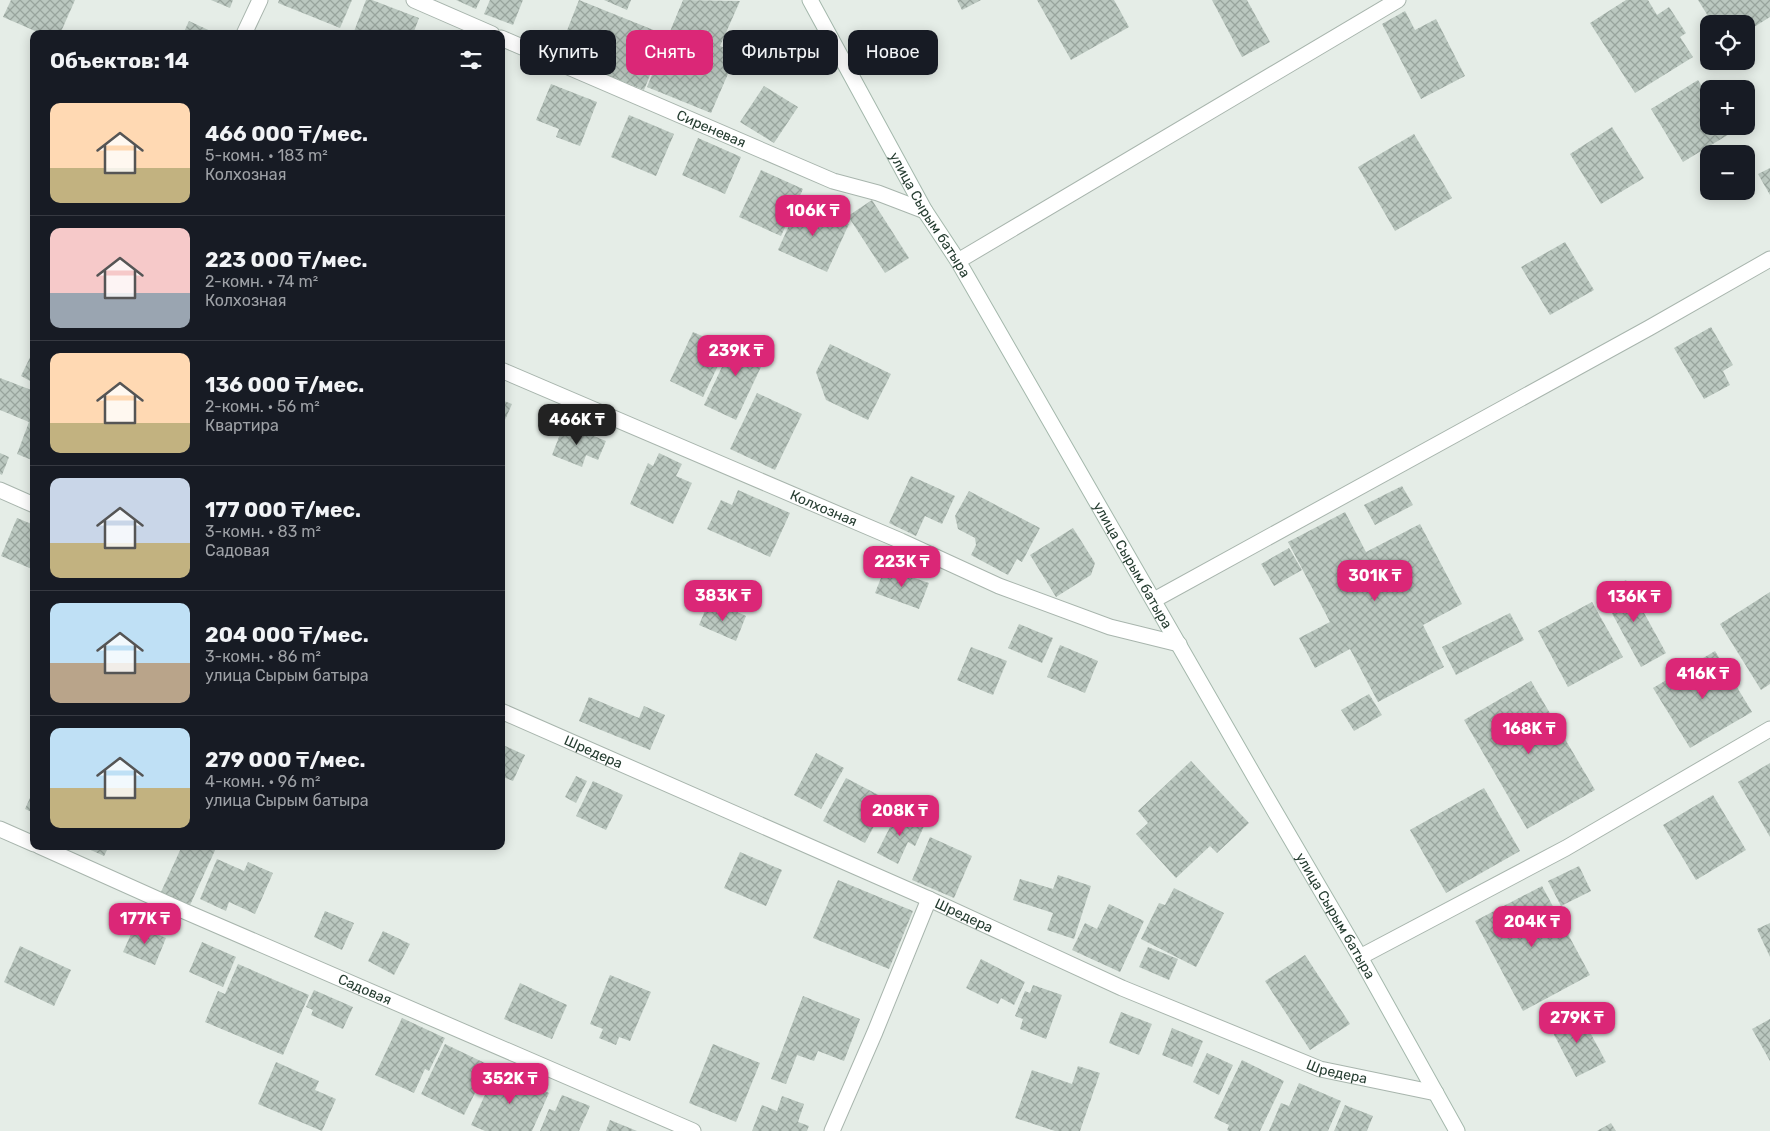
<!DOCTYPE html>
<html lang="ru">
<meta charset="utf-8">
<style>
:root{--surface:#171b24;--page:#242831;--text:#f1f3f6;--muted:#9ea1a6;--line:#363941;--accent:#db2777}
body{margin:0;font-family:Rubik,sans-serif;background:var(--page);color:var(--text);height:100vh;display:flex;flex-direction:column;font-size:19px;white-space:nowrap}
*{box-sizing:border-box;margin:0}
p{font-size:16px;color:var(--muted)}
.icon{flex:none;width:28px;height:28px;fill:none;stroke:currentColor;stroke-width:2;stroke-linecap:round;stroke-linejoin:round}
.map{position:relative;flex:1;overflow:hidden}
.panel{position:absolute;left:30px;top:30px;width:475px;height:820px;display:flex;flex-direction:column;background:var(--surface);border-radius:10px;box-shadow:0 2px 12px #0003}
.panel>*{flex:none}
.top-card{position:absolute;left:520px;top:30px;width:475px;height:45px;display:flex;gap:10px}
.controls{position:absolute;left:1700px;top:15px;display:grid;gap:10px}
.controls a{display:grid;place-items:center;width:55px;height:55px;border-radius:10px;background:var(--surface);box-shadow:0 2px 12px #0003;font-size:25px}
.price{position:absolute;translate:-50% -42px;padding:0 11px;border-radius:10px;background:var(--accent);color:#fff;font-size:16px;line-height:32px;filter:drop-shadow(0 1px 2px #0008)}
.price::after{content:'';position:absolute;left:50%;top:30px;width:15px;height:11px;margin-left:-8px;background:inherit;clip-path:polygon(0 0,100% 0,50% 100%)}
.price.on{background:#222;color:#fff}
ul{padding:0;list-style:none}
li{display:flex;align-items:center;gap:15px;height:125px;padding:0 20px}
li+li{border-top:1px solid var(--line)}
li span{display:grid;place-items:center;flex:none;width:140px;height:100px;border-radius:10px;color:#555}
li>.icon{margin-inline-start:auto}
span .icon{width:60px;height:60px;fill:#fffc;stroke-width:1}
li b{font-size:21px}
h2{display:flex;justify-content:space-between;align-items:center;height:60px;padding:0 20px;font-size:21px}
.chip{padding:0 18px;border-radius:10px;background:var(--surface);box-shadow:0 2px 12px #0003;font-size:18px;line-height:45px}
.chip.on{background:var(--accent);color:#fff}
.map>svg:first-child{display:block}
.building{fill:url(#building-cross-hatch)}
.lines{fill:none;stroke-linecap:round;stroke-linejoin:round}
.street-casing{stroke:#a8b5ad;stroke-width:17}
.secondary-casing{stroke:#a4b8ac;stroke-width:17}
.street{stroke:#fff;stroke-width:15}
.secondary{stroke:#fff;stroke-width:15}
.labels{text-anchor:middle;dominant-baseline:central;stroke-width:4.5;stroke-linejoin:round;paint-order:stroke}
.street-label{font-size:14px;fill:#263d31;stroke:#f5faf6}
</style>
<div class="map">
<svg width="1770" height="1131" viewBox="0 0 1770 1131">
<defs>
<pattern id="building-cross-hatch" width="8" height="8" patternUnits="userSpaceOnUse" patternTransform="scale(1.25)"><rect width="8" height="8" fill="#bbc8c0"/><path d="M0 0l8 8M0 8l8-8" fill="none" stroke="#98a49d"/></pattern>
</defs>
<rect width="100%" height="100%" fill="#e5ede7"/>
<g class="building">
<polygon points="11,0 75,0 60,34 42,34 3,17"/>
<polygon points="211,0 233,0 230,8"/>
<polygon points="279,0 352,0 340,28 278,3"/>
<polygon points="366,0 372,0 419,18 413,34 353,34"/>
<polygon points="456,0 480,0 476,9"/>
<polygon points="490,0 523,0 513,25 484,14"/>
<polygon points="579,0 666,35 644,90 587,67 590,60 576,54 582,39 566,33"/>
<polygon points="604,0 631,0 627,10"/>
<polygon points="683,0 740,1 720,46 737,53 711,113 647,87"/>
<polygon points="957,0 981,0 962,10"/>
<polygon points="1037,0 1114,0 1129,27 1071,60"/>
<polygon points="1212,0 1247,0 1270,42 1242,57"/>
<polygon points="1626,0 1648,0 1657,15 1669,7 1686,33 1680,37 1693,57 1635,93 1590,23"/>
<polygon points="1698,0 1770,0 1770,17 1746,32 1746,24 1713,24"/>
<polygon points="1405,11 1415,30 1436,19 1465,76 1421,99 1382,24"/>
<polygon points="189,21 217,34 183,34"/>
<polygon points="1698,80 1709,97 1709,126 1726,126 1731,133 1683,162 1651,109"/>
<polygon points="551,84 597,102 580,146 556,137 559,129 536,120"/>
<polygon points="764,86 798,107 774,143 740,122"/>
<polygon points="629,115 674,134 656,176 611,157"/>
<polygon points="1612,127 1644,178 1601,204 1570,154"/>
<polygon points="1414,134 1452,198 1395,231 1358,167"/>
<polygon points="698,138 741,157 725,194 682,175"/>
<polygon points="1770,168 1770,195 1758,174"/>
<polygon points="761,170 803,189 781,236 739,217"/>
<polygon points="872,200 909,258 885,273 848,216"/>
<polygon points="800,201 849,224 827,272 778,250"/>
<polygon points="1565,242 1594,290 1550,315 1521,267"/>
<polygon points="1711,327 1733,365 1723,371 1730,385 1704,399 1674,348"/>
<polygon points="693,332 727,347 703,397 670,381"/>
<polygon points="737,335 769,350 736,420 704,405"/>
<polygon points="830,344 891,374 868,420 826,400 816,372"/>
<polygon points="34,349 34,383 21,376"/>
<polygon points="0,378 34,391 34,461 17,454 29,422 0,410"/>
<polygon points="757,393 802,414 775,470 730,449"/>
<polygon points="501,400 512,404 501,429"/>
<polygon points="564,424 606,441 598,460 586,455 582,467 552,455"/>
<polygon points="0,453 9,457 2,475 0,474"/>
<polygon points="659,453 682,464 676,476 692,483 673,524 630,504 648,463 653,466"/>
<polygon points="911,476 955,496 942,524 925,516 916,536 889,523"/>
<polygon points="1402,486 1413,505 1375,525 1364,505"/>
<polygon points="738,490 790,513 770,557 707,529 721,500 732,505"/>
<polygon points="969,491 1040,528 1022,562 1017,559 1008,575 971,555 976,545 975,538 958,529 955,516"/>
<polygon points="1345,512 1366,552 1420,524 1462,604 1423,625 1444,667 1378,702 1350,649 1315,668 1299,638 1330,622 1288,542"/>
<polygon points="17,518 34,525 32,569 1,556"/>
<polygon points="1073,528 1095,563 1091,575 1056,597 1030,555"/>
<polygon points="1289,548 1302,570 1274,586 1261,564"/>
<polygon points="885,568 929,583 919,609 875,593"/>
<polygon points="1626,580 1666,653 1641,667 1601,593"/>
<polygon points="1770,592 1770,684 1761,690 1720,624"/>
<polygon points="1592,602 1623,657 1568,687 1538,631"/>
<polygon points="722,605 746,616 736,641 699,625 707,606 719,611"/>
<polygon points="1510,613 1524,640 1456,675 1442,647"/>
<polygon points="1019,624 1053,638 1042,663 1008,648"/>
<polygon points="1060,645 1098,661 1085,693 1047,677"/>
<polygon points="971,647 1007,661 993,695 957,680"/>
<polygon points="1715,651 1752,712 1690,748 1653,688"/>
<polygon points="1531,681 1595,790 1527,829 1464,720"/>
<polygon points="1369,694 1382,715 1354,731 1341,710"/>
<polygon points="589,697 639,718 644,706 665,715 650,750 579,721"/>
<polygon points="501,744 525,755 513,781 501,776"/>
<polygon points="816,753 844,768 821,809 794,795"/>
<polygon points="1191,761 1249,823 1217,853 1210,846 1176,878 1136,834 1148,823 1138,811"/>
<polygon points="1770,763 1770,837 1738,782"/>
<polygon points="576,776 587,781 576,803 565,797"/>
<polygon points="846,778 888,800 865,843 823,821"/>
<polygon points="593,781 623,795 606,830 576,816"/>
<polygon points="1484,788 1520,851 1446,893 1410,830"/>
<polygon points="34,789 34,813 25,809"/>
<polygon points="1713,795 1746,850 1696,880 1663,825"/>
<polygon points="898,811 925,824 915,846 908,842 898,864 877,853"/>
<polygon points="930,837 972,856 954,898 912,880"/>
<polygon points="82,846 109,846 104,856"/>
<polygon points="182,846 217,846 190,905 161,892"/>
<polygon points="740,852 782,870 766,906 724,888"/>
<polygon points="217,859 244,871 248,862 273,873 255,914 229,902 226,911 200,899"/>
<polygon points="1579,866 1591,891 1561,906 1548,881"/>
<polygon points="1058,875 1091,886 1074,939 1047,930 1053,913 1013,900 1020,879 1053,889"/>
<polygon points="838,880 913,911 889,969 813,938"/>
<polygon points="1542,886 1590,975 1523,1011 1475,921"/>
<polygon points="1174,888 1224,913 1196,967 1141,939 1159,903 1165,905"/>
<polygon points="1109,904 1144,921 1120,972 1072,950 1085,923 1097,929"/>
<polygon points="325,911 354,923 342,950 314,937"/>
<polygon points="1770,923 1770,957 1757,929"/>
<polygon points="135,925 166,938 155,965 123,952"/>
<polygon points="383,931 410,944 394,975 368,961"/>
<polygon points="202,942 236,957 223,987 189,972"/>
<polygon points="20,946 71,970 54,1006 4,982"/>
<polygon points="1148,947 1178,959 1169,980 1139,967"/>
<polygon points="1305,955 1350,1024 1310,1050 1265,981"/>
<polygon points="981,959 1025,982 1014,1005 1001,998 998,1004 966,988"/>
<polygon points="238,964 309,995 283,1055 205,1022 218,991 225,994"/>
<polygon points="610,975 651,992 630,1041 619,1037 616,1045 599,1038 603,1029 590,1024"/>
<polygon points="520,983 567,1005 552,1039 504,1019"/>
<polygon points="1033,985 1062,995 1046,1039 1020,1029 1023,1019 1015,1016 1025,991 1030,993"/>
<polygon points="314,990 353,1007 343,1029 311,1015 313,1010 306,1007"/>
<polygon points="803,996 860,1019 844,1061 818,1051 814,1061 797,1055 786,1084 771,1079"/>
<polygon points="1578,1010 1606,1062 1576,1077 1549,1025"/>
<polygon points="1121,1012 1152,1024 1139,1055 1109,1043"/>
<polygon points="402,1018 445,1038 429,1071 425,1069 414,1093 375,1075"/>
<polygon points="1770,1019 1770,1061 1752,1029"/>
<polygon points="1172,1028 1203,1041 1192,1067 1162,1055"/>
<polygon points="445,1044 489,1065 464,1115 421,1094"/>
<polygon points="713,1044 760,1063 736,1122 689,1103"/>
<polygon points="1207,1053 1233,1065 1219,1095 1193,1082"/>
<polygon points="1242,1060 1284,1081 1260,1131 1229,1131 1227,1130 1229,1125 1214,1118"/>
<polygon points="276,1062 319,1081 315,1090 336,1099 322,1131 258,1104"/>
<polygon points="1078,1066 1100,1073 1080,1131 1055,1131 1015,1118 1032,1070 1072,1084"/>
<polygon points="497,1069 549,1093 532,1131 485,1131 471,1125"/>
<polygon points="1299,1083 1341,1101 1328,1131 1269,1131 1281,1103 1289,1106"/>
<polygon points="562,1095 590,1106 579,1131 540,1131 549,1109 555,1111"/>
<polygon points="782,1096 804,1104 798,1122 809,1126 807,1131 752,1131 762,1105 777,1111"/>
<polygon points="1345,1105 1373,1116 1367,1131 1334,1131"/>
<polygon points="610,1120 637,1131 606,1131"/>
<polygon points="1611,1123 1616,1131 1597,1131"/>
</g>
<g class="lines">
<g class="street-casing">
<g id="street">
<polyline points="414,0 492,34"/>
<polyline points="244,34 260,0"/>
<path id="s1" d="M 501,38 L 833,181 L 878,193 L 925,211"/>
<polyline points="958,261 1398,0"/>
<path id="s2" d="M 501,370 L 901,541 L 999,586 L 1110,627 L 1179,644"/>
<polyline points="0,490 34,505"/>
<polyline points="1154,600 1649,328 1770,259"/>
<path id="s3" d="M 501,711 L 929,899 L 1122,988 L 1320,1069 L 1436,1093"/>
<polyline points="0,829 34,844"/>
<path id="s4" d="M 39,846 L 184,911 L 693,1131"/>
<polyline points="1360,957 1566,848 1770,729"/>
<polyline points="832,1131 875,1032 929,899"/>
</g>
</g>
<g class="secondary-casing">
<g id="secondary">
<path id="s5" d="M 810,0 L 925,211 L 958,261 L 1260,786 L 1360,957 L 1457,1131"/>
</g>
</g>
<use href="#street" class="street"/>
<use href="#secondary" class="secondary"/>
</g>
<g class="labels">
<g class="street-label">
<text stroke="none"><textPath href="#s1" startOffset="229">Сиреневая</textPath></text>
<text stroke="none"><textPath href="#s5" startOffset="246">улица Сырым батыра</textPath></text>
<text stroke="none"><textPath href="#s2" startOffset="351">Колхозная</textPath></text>
<text stroke="none"><textPath href="#s5" startOffset="651">улица Сырым батыра</textPath></text>
<text stroke="none"><textPath href="#s3" startOffset="101">Шредера</textPath></text>
<text stroke="none"><textPath href="#s3" startOffset="506">Шредера</textPath></text>
<text stroke="none"><textPath href="#s5" startOffset="1056">улица Сырым батыра</textPath></text>
<text stroke="none"><textPath href="#s4" startOffset="356">Садовая</textPath></text>
<text stroke="none"><textPath href="#s3" startOffset="911">Шредера</textPath></text>
</g>
</g>
</svg>
<div class="controls">
<a><svg class="icon" aria-label="locate" viewBox="0 0 24 24"><circle cx="12" cy="12" r="6"/><path d="M12 2v4M12 18v4M2 12h4M18 12h4"/></svg></a>
<a>+</a>
<a>−</a>
</div>
<b class="price" style="left:813px;top:237px">106K ₸</b>
<b class="price" style="left:736px;top:377px">239K ₸</b>
<b class="price on" style="left:577px;top:446px">466K ₸</b>
<b class="price" style="left:902px;top:588px">223K ₸</b>
<b class="price" style="left:1375px;top:602px">301K ₸</b>
<b class="price" style="left:723px;top:622px">383K ₸</b>
<b class="price" style="left:1634px;top:623px">136K ₸</b>
<b class="price" style="left:1703px;top:700px">416K ₸</b>
<b class="price" style="left:1529px;top:755px">168K ₸</b>
<b class="price" style="left:900px;top:837px">208K ₸</b>
<b class="price" style="left:145px;top:945px">177K ₸</b>
<b class="price" style="left:1532px;top:948px">204K ₸</b>
<b class="price" style="left:1577px;top:1044px">279K ₸</b>
<b class="price" style="left:510px;top:1105px">352K ₸</b>
<div class="top-card">
<a class="chip">Купить</a>
<a class="chip on">Снять</a>
<a class="chip">Фильтры</a>
<a class="chip">Новое</a>
</div>
<section class="panel">
<h2>Объектов: 14<svg class="icon" aria-label="filters" viewBox="0 0 24 24"><path d="M4 7h16M4 17h16"/><circle cx="9" cy="7" r="2"/><circle cx="15" cy="17" r="2"/></svg></h2>
<ul>
<li><span style="background:linear-gradient(#ffd9b3 65%,#c2b280 0)"><svg class="icon" aria-label="home" viewBox="0 0 24 24"><path d="M3 11l9-7 9 7M6 9v11h12V9"/></svg></span><div><b>466 000 ₸/мес.</b><p>5-комн. · 183 m²</p><p>Колхозная</p></div></li>
<li><span style="background:linear-gradient(#f6c9c9 65%,#9aa5b1 0)"><svg class="icon" aria-label="home" viewBox="0 0 24 24"><path d="M3 11l9-7 9 7M6 9v11h12V9"/></svg></span><div><b>223 000 ₸/мес.</b><p>2-комн. · 74 m²</p><p>Колхозная</p></div></li>
<li><span style="background:linear-gradient(#ffd9b3 70%,#c2b280 0)"><svg class="icon" aria-label="home" viewBox="0 0 24 24"><path d="M3 11l9-7 9 7M6 9v11h12V9"/></svg></span><div><b>136 000 ₸/мес.</b><p>2-комн. · 56 m²</p><p>Квартира</p></div></li>
<li><span style="background:linear-gradient(#c9d6e8 65%,#c2b280 0)"><svg class="icon" aria-label="home" viewBox="0 0 24 24"><path d="M3 11l9-7 9 7M6 9v11h12V9"/></svg></span><div><b>177 000 ₸/мес.</b><p>3-комн. · 83 m²</p><p>Садовая</p></div></li>
<li><span style="background:linear-gradient(#bfe0f5 60%,#b9a48a 0)"><svg class="icon" aria-label="home" viewBox="0 0 24 24"><path d="M3 11l9-7 9 7M6 9v11h12V9"/></svg></span><div><b>204 000 ₸/мес.</b><p>3-комн. · 86 m²</p><p>улица Сырым батыра</p></div></li>
<li><span style="background:linear-gradient(#bfe0f5 60%,#c2b280 0)"><svg class="icon" aria-label="home" viewBox="0 0 24 24"><path d="M3 11l9-7 9 7M6 9v11h12V9"/></svg></span><div><b>279 000 ₸/мес.</b><p>4-комн. · 96 m²</p><p>улица Сырым батыра</p></div></li>
</ul>
</section>
</div>
